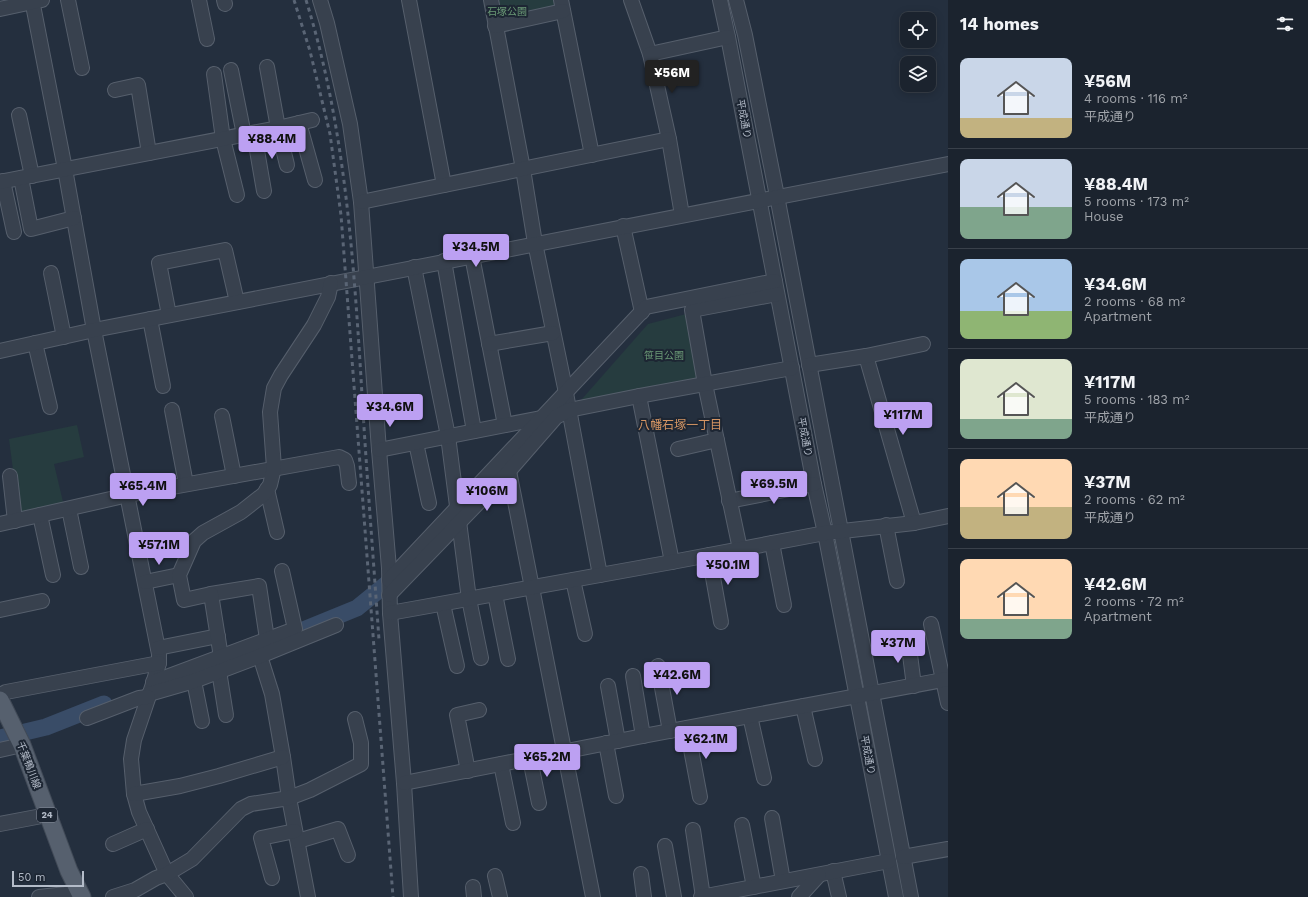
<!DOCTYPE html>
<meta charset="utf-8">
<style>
:root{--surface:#1b232e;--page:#242b36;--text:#f1f3f6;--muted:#a0a4aa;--line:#39404a;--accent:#bca0f2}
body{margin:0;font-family:"Work Sans","Noto Sans JP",sans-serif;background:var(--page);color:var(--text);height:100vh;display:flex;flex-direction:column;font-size:15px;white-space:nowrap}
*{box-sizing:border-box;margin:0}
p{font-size:13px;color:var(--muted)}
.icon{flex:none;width:22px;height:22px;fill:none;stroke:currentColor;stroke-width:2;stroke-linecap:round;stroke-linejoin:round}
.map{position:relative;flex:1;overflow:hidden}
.sheet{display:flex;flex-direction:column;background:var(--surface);width:360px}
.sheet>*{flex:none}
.fabs{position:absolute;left:900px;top:12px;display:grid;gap:8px}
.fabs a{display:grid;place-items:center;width:36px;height:36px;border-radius:8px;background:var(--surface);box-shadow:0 2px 10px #0003,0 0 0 1px var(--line);font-size:20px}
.scale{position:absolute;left:12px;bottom:10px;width:72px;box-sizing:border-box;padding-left:4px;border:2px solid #b4bcc9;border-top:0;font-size:11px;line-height:14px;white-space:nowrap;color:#b4bcc9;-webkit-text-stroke:3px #1d2633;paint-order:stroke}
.price{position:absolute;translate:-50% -34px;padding:0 9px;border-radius:4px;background:var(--accent);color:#111;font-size:13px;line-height:26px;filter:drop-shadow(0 1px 2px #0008)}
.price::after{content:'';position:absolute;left:50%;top:24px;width:12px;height:9px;margin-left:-6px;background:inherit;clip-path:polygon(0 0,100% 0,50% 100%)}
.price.active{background:#222;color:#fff}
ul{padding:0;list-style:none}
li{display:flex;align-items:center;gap:12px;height:100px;padding:0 12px}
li+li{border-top:1px solid var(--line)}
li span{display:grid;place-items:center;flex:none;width:112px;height:80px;border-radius:8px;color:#555}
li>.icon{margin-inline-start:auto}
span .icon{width:48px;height:48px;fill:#fffc;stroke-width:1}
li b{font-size:17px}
h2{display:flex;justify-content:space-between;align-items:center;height:48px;padding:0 12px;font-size:17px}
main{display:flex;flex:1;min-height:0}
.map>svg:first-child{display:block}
.green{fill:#263c3f}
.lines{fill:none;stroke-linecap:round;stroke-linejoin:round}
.river{stroke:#394c67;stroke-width:17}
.minor-casing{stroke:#565f6c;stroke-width:16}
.major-casing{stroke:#414a57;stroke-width:19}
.minor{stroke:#38414e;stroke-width:14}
.major{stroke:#56606e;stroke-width:17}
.rail{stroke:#5a6575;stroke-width:3;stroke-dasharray:4 4;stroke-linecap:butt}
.labels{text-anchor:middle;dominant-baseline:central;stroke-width:4;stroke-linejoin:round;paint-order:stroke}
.shield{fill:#1d2633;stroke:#878f9c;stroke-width:1}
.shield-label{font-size:9px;font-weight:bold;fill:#b4bcc9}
.park-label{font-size:10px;fill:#6b9a76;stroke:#1d2633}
.street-label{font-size:10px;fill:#b4bcc9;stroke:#1d2633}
.quarter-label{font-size:12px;fill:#d59563;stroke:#1d2633}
</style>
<main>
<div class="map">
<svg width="948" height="897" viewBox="0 0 948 897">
<rect width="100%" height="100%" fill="#242f3e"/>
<g class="green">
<polygon points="493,0 558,0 560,9 497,23"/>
<polygon points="690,313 702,382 575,407 648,324"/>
<polygon points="77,425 84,457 54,464 64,506 19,516 9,439"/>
</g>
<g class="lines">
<g class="river">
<polyline points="281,639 357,608 400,573"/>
<polyline points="0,738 46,727 104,704"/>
</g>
<g class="minor-casing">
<g id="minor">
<polyline points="32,0 65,169 94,330 159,654 159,663 153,684 134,740 131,759 134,794 139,812 167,874 186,897"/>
<polyline points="68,0 82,68"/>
<polyline points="199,0 207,39"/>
<polyline points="224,0 225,4"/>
<polyline points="320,0 327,23 350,124 361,202 379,450 389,568 390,613 404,783 411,897"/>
<polyline points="409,0 444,185"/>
<polyline points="491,0 523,169 535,243 566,393 600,575"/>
<polyline points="561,0 592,155"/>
<polyline points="631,0 650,54 669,139 682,215"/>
<polyline points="720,0 728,37 814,484 825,533 896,897"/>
<polyline points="736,0 745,35 777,196 911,897"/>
<polyline points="0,9 42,0"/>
<polyline points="495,26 563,11"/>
<polyline points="650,54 728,37"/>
<polyline points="267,67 278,128 287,165"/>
<polyline points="231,70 244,135"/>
<polyline points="214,74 223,139 237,195"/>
<polyline points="115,90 138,85 149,153"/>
<polyline points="19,115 32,176"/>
<polyline points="299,123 315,180"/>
<polyline points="254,133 264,191"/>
<polyline points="21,178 31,229 74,218"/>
<polyline points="3,181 14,232"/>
<polyline points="0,182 278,128 312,120"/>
<polyline points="361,202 669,139"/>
<polyline points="623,226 642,312"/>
<polyline points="472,256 505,425"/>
<polyline points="444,261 474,431"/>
<polyline points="414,267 448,436 469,599 481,658"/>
<polyline points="51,273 64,337"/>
<polyline points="169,315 159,263 225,250 237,302"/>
<polyline points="150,319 163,386"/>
<polyline points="35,343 50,407"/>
<polyline points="489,344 553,333"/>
<polyline points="0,351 94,330 948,164"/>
<polyline points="866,356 914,523"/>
<polyline points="809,365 866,356 923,344"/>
<polyline points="639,396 672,562"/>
<polyline points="172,410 186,484"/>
<polyline points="222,416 234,476"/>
<polyline points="416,443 429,503"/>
<polyline points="678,449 717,440"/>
<polyline points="379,450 541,418"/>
<polyline points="509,471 593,897"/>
<polyline points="10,476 15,521"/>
<polyline points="267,489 277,532"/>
<polyline points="729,501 814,484"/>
<polyline points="69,509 81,567"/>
<polyline points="40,515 53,575"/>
<polyline points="0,524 128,495 339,457 345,460 347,466 349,483"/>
<polyline points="886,525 897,581"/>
<polyline points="772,543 784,605"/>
<polyline points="740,549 705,384 692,310 777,294"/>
<polyline points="709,555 721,622"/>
<polyline points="389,580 646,307 775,281"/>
<polyline points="573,580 585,634"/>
<polyline points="145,582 179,575"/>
<polyline points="211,594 259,586 267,639"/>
<polyline points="495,594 508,659"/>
<polyline points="389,595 509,471 556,417 569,410 639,396 792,368"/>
<polyline points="443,604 457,666"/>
<polyline points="0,610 42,601"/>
<polyline points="390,613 672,562 825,533 914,523 948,516"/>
<polyline points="931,624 948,703"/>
<polyline points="908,639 914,686"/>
<polyline points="158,648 218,636"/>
<polyline points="260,656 272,694 283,757 289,798 308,897"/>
<polyline points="221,657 211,594 184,600 179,575 194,541 203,533 241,512 264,494 270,485 274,468 270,412 274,388 281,375 314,325 328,297 331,283"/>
<polyline points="658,666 670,731"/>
<polyline points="219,671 226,715"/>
<polyline points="633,676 643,736"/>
<polyline points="194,681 202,721"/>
<polyline points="153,682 295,629 282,571"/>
<polyline points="608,686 618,741"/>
<polyline points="149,694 194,681 260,656 336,625"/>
<polyline points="0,695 6,692 159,663"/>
<polyline points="803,706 815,759"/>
<polyline points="750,716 764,778"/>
<polyline points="87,718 139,698 148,697"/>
<polyline points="687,728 700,797"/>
<polyline points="606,743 616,796"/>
<polyline points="0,750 22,745"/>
<polyline points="530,759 539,803"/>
<polyline points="501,764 513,823"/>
<polyline points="468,771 457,715 479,710"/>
<polyline points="404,783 643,736 948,679"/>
<polyline points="134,794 180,786 219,776 283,757"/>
<polyline points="772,818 783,881"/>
<polyline points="0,824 47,815"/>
<polyline points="742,825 754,887"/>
<polyline points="693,830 703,897"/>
<polyline points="298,841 338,829 348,855"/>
<polyline points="113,844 147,829"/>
<polyline points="665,846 674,897"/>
<polyline points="903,857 948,849"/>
<polyline points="833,871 839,897"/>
<polyline points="641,874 644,897"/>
<polyline points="495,876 500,897"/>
<polyline points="272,878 261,838 295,831"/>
<polyline points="473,887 474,897"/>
<polyline points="39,897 66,894 78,889"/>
<polyline points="113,897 135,890 156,878 167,874 192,859 241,809 251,804 289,798 310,790 361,764 361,743 355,719"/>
<polyline points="701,897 889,861"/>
<polyline points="799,897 819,875"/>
</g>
</g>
<g class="major-casing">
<polyline id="major" points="0,700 22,745 69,871 82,897"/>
</g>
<use href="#minor" class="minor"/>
<use href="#major" class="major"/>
<g class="rail">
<polyline points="294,0 310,51 330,134 341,215 393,897"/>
<path d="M 306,0 C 344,122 353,251 361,378 C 366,466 373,553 379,640"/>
</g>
</g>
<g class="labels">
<rect class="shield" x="37" y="808" width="20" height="14" rx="3"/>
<g class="shield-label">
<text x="47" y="815">24</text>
</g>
<g class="park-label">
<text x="507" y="11">石塚公園</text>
<text x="664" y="355">笹目公園</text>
</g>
<g class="street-label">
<text transform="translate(744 119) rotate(79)">平成通り</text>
<text transform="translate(805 437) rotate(79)">平成通り</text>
<text transform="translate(868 755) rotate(79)">平成通り</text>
<text transform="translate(29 765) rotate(69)">千葉鴨川線</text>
</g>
<g class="quarter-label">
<text x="680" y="425">八幡石塚一丁目</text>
</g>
</g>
</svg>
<div class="fabs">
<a><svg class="icon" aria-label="locate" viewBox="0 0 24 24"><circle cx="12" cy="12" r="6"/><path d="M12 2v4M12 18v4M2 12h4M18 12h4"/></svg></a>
<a><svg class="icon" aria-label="layers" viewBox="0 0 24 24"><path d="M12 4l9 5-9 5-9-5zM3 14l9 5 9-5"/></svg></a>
</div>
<div class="scale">50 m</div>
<b class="price active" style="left:672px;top:94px">¥56M</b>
<b class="price" style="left:272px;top:160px">¥88.4M</b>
<b class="price" style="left:476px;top:268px">¥34.5M</b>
<b class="price" style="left:390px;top:428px">¥34.6M</b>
<b class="price" style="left:903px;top:436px">¥117M</b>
<b class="price" style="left:774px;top:505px">¥69.5M</b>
<b class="price" style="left:143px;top:507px">¥65.4M</b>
<b class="price" style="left:487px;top:512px">¥106M</b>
<b class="price" style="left:159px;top:566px">¥57.1M</b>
<b class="price" style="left:728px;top:586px">¥50.1M</b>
<b class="price" style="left:898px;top:664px">¥37M</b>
<b class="price" style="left:677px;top:696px">¥42.6M</b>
<b class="price" style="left:706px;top:760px">¥62.1M</b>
<b class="price" style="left:547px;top:778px">¥65.2M</b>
</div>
<section class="sheet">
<h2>14 homes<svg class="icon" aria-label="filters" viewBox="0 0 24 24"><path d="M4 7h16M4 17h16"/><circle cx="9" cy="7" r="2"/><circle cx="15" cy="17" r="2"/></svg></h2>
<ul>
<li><span style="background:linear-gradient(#c9d6e8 75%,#c2b280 0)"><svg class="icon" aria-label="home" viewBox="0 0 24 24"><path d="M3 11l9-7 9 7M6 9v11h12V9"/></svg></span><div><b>¥56M</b><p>4 rooms · 116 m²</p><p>平成通り</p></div></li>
<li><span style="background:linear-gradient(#c9d6e8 60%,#7fa58c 0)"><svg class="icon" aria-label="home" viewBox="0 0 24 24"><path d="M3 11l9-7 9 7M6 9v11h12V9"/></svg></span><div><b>¥88.4M</b><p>5 rooms · 173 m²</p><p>House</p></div></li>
<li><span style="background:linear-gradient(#a9c7e8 65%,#8fb573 0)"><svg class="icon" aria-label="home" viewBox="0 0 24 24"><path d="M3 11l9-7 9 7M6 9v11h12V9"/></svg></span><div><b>¥34.6M</b><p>2 rooms · 68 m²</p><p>Apartment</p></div></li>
<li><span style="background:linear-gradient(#dfe7d0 75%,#7fa58c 0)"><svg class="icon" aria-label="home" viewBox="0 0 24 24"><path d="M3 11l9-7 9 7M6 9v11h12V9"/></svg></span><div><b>¥117M</b><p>5 rooms · 183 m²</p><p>平成通り</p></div></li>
<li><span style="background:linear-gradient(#ffd9b3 60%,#c2b280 0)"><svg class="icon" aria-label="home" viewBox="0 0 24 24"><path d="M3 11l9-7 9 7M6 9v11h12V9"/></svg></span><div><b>¥37M</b><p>2 rooms · 62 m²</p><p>平成通り</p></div></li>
<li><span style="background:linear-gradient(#ffd9b3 75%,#7fa58c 0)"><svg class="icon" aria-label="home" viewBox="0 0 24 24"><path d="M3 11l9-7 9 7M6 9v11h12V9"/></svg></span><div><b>¥42.6M</b><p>2 rooms · 72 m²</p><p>Apartment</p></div></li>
</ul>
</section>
</main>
